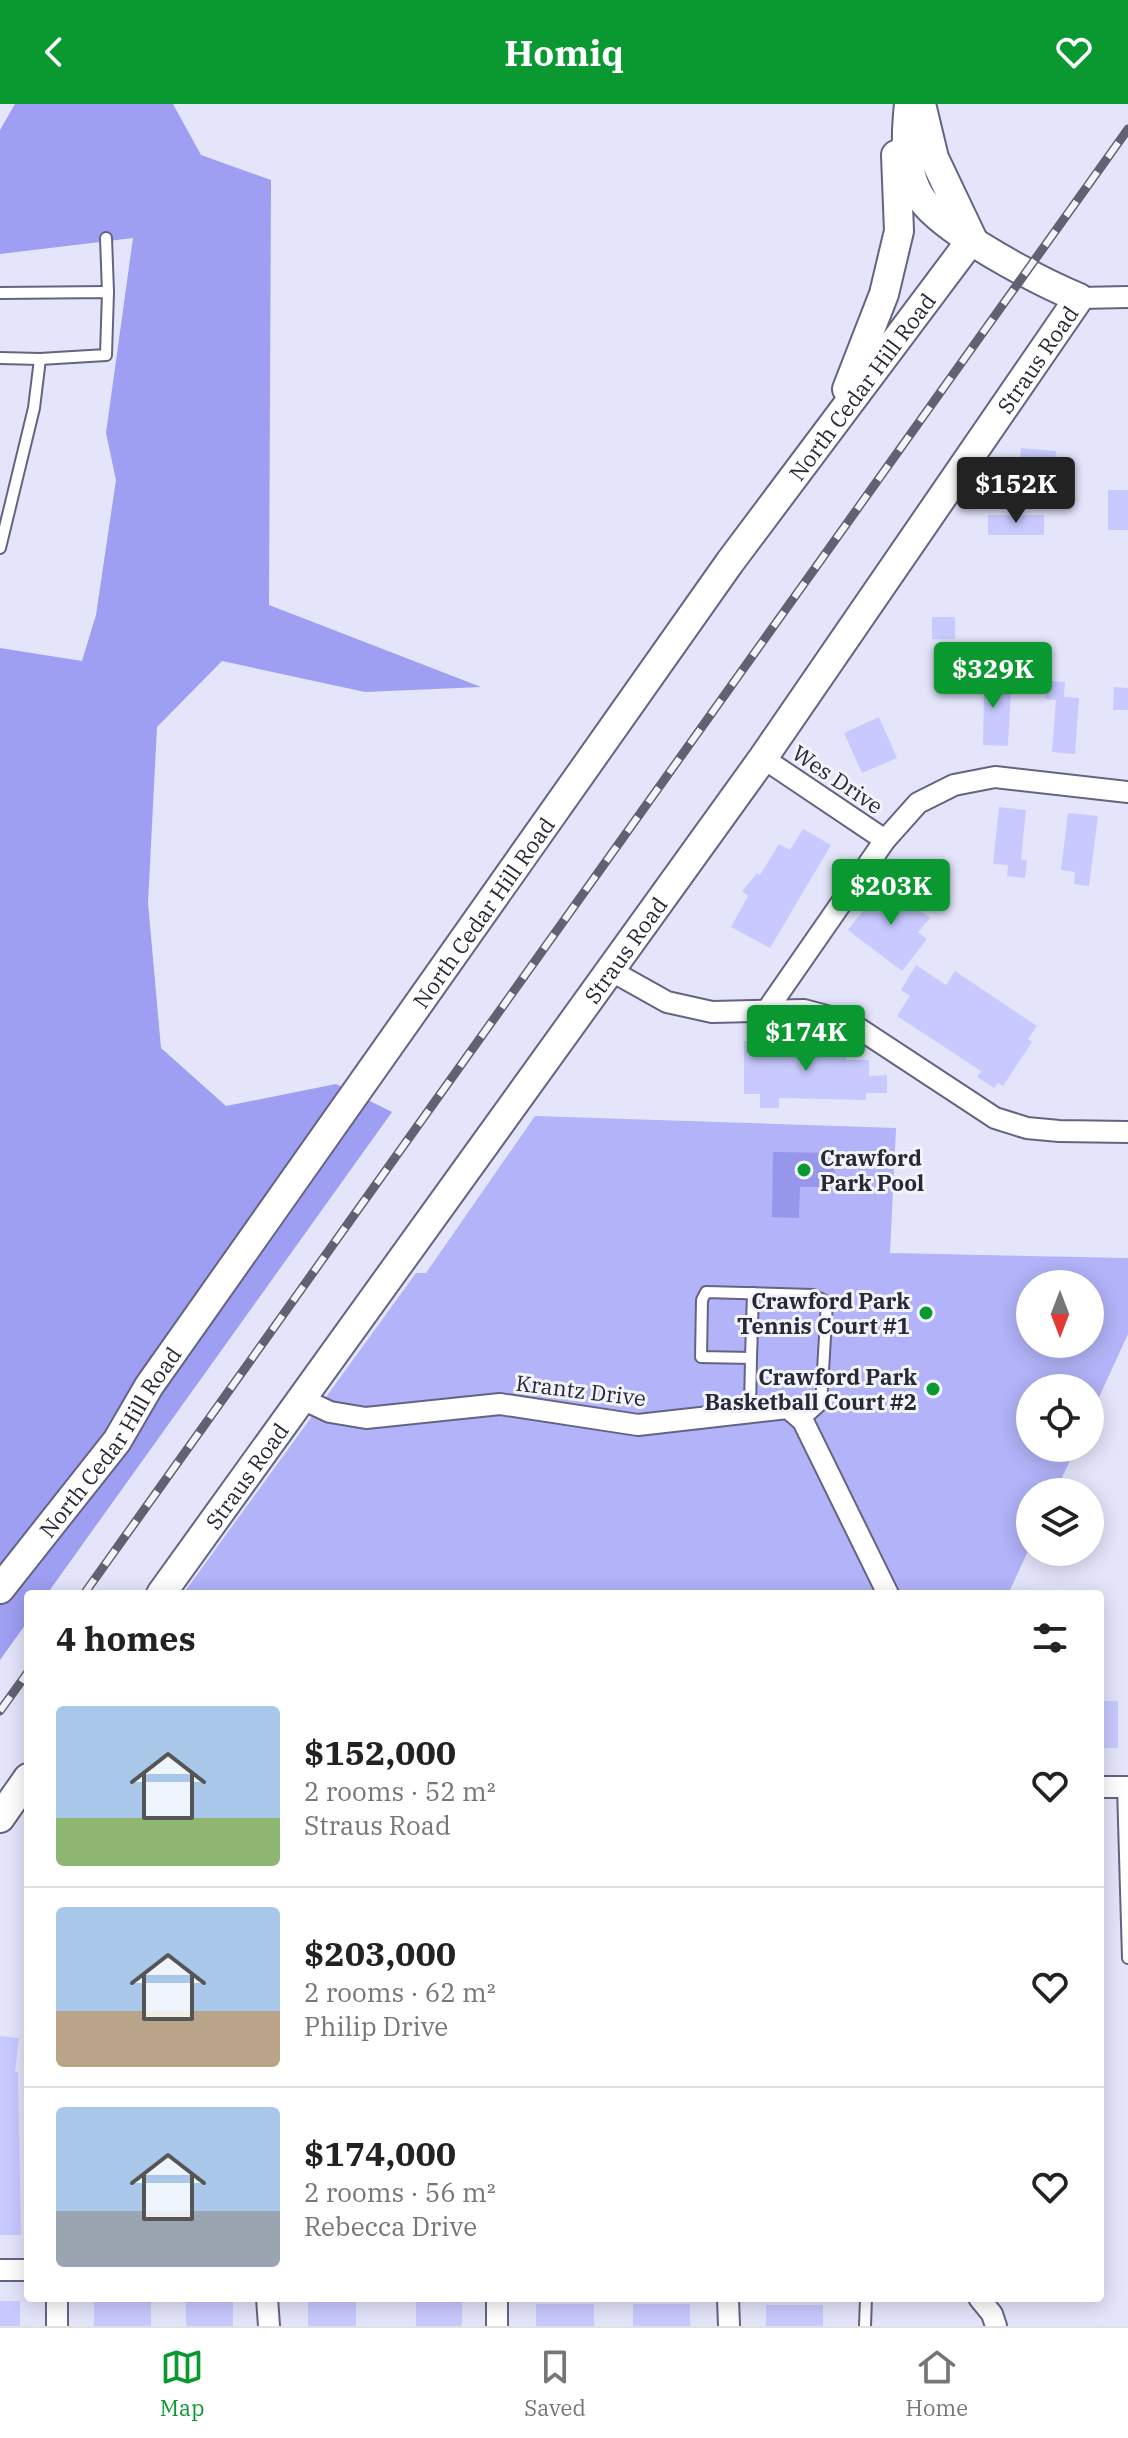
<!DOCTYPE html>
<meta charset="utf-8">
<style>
:root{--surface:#fff;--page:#f2f2f2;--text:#222;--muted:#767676;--line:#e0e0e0;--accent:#099930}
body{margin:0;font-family:"IBM Plex Serif",serif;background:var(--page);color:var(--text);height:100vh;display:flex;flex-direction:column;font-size:30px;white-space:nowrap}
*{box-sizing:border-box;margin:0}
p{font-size:26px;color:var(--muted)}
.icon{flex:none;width:44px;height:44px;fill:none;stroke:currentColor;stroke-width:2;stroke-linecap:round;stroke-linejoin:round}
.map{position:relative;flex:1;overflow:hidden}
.drawer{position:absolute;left:24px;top:1486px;width:1080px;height:712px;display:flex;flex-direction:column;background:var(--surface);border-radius:8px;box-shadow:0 4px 20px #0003}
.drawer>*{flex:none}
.needle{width:52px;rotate:180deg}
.buttons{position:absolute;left:1016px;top:1166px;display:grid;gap:16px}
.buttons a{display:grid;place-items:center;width:88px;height:88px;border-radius:50%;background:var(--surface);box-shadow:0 4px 20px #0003;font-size:40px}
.price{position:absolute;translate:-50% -68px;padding:0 18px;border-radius:8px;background:var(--accent);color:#fff;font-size:26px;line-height:52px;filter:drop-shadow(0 2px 4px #0008)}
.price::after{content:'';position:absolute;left:50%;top:48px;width:24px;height:18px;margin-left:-12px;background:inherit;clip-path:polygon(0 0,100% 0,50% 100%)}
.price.active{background:#222;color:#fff}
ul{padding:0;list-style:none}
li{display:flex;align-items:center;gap:24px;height:200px;padding:0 32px}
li+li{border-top:2px solid var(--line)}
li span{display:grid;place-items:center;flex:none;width:224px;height:160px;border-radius:8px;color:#555}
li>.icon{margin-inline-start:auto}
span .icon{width:96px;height:96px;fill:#fffc;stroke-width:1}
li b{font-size:34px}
h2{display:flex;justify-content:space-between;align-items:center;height:96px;padding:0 32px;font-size:34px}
header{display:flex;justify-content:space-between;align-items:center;height:104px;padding:0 32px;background:var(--accent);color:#fff;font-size:36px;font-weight:800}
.dock{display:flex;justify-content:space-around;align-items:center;height:112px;border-top:2px solid var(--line);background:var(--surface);font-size:22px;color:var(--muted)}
.dock a{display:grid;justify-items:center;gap:4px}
.dock .active{color:var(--accent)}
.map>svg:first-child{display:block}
.green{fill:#b2b3f8;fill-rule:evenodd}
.forest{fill:#9e9ef3}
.water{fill:#9696ea}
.building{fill:#c8caff}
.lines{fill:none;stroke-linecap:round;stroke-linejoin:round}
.lane-casing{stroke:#636483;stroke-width:14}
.street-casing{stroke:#636483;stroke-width:24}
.secondary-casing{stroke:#636483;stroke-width:32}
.lane{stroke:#fff;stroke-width:10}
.street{stroke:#fff;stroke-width:20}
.secondary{stroke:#fff;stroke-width:28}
.rail-casing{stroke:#616271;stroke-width:9}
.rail{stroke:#f3f4fb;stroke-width:6;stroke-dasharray:18;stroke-linecap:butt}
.poi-dot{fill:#099930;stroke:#f3f4fb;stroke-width:3}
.labels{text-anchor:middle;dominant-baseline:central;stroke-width:6;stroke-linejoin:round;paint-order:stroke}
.street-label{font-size:22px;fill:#282936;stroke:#f3f4fb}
.poi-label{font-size:22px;font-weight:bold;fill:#282936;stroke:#f3f4fb;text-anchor:end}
</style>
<header><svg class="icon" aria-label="back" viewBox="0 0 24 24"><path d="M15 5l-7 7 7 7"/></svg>Homiq<svg class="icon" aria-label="heart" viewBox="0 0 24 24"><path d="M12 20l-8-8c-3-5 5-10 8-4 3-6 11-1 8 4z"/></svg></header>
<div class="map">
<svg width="1128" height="2222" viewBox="0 0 1128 2222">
<rect width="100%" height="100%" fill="#e4e5fb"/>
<path class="green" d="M 535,1012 L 896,1024 L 890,1149 L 1128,1154 L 1128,1230 L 1090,1313 L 1090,1284 L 1030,1284 L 1030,1344 L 1076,1344 L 1055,1388 L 1030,1388 L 1030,1443 L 1008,1490 L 183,1490 L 416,1169 L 426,1169 ZM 1030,1180 L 1090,1180 L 1090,1240 L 1030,1240 Z"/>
<polygon class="forest" points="15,0 173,0 201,51 271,76 269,501 481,583 365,588 222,557 157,623 148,799 161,944 226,1002 336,980 392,1008 47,1490 28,1490 28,1517 0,1556 0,544 82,557 96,511 116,376 106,329 133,134 0,150 0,26"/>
<polygon class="water" points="773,1048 835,1049 834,1083 800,1083 799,1114 772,1113"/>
<g class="building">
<polygon points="1021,344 1056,347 1054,370 1019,366"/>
<rect x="1108" y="386" width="20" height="40"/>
<rect x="988" y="411" width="56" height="20"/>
<rect x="932" y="513" width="23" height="22"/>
<polygon points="968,571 992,572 992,585 1011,586 1008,642 983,641 984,587 967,587"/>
<polygon points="1047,577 1065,578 1064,593 1079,594 1075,650 1052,648 1056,596 1045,595"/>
<polygon points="1114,583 1128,584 1128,606 1113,606"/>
<polygon points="879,613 897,654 862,669 844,629"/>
<polygon points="999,703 1026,706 1021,756 1027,756 1025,774 1007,772 1008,761 993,760"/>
<polygon points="1068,709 1098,712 1089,782 1074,780 1075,768 1061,766"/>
<polygon points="803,725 831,741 770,844 731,823 748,792 742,787 757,769 760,771 779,740 790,746"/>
<polygon points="884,780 930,814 918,828 927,835 902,867 848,826"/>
<polygon points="916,861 946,881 955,867 1037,922 1028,935 1032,938 1003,982 998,979 994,984 977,973 981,967 897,912 910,892 901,886"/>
<polygon points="744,937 809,938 809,943 846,943 846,956 869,956 869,972 887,971 887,989 866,989 866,996 779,994 779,1004 760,1004 760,990 744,990"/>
<rect x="1100" y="1597" width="18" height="47"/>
<polygon points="0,1932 19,1934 15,1968 18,1968 21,2131 0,2131"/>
<rect x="94" y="2196" width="57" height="26"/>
<rect x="0" y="2197" width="20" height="25"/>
<rect x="186" y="2197" width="47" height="25"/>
<rect x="308" y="2198" width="48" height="24"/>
<rect x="416" y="2198" width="46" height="24"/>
<rect x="536" y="2200" width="58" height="22"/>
<rect x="633" y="2200" width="57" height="22"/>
<rect x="766" y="2201" width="57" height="21"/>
</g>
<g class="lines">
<g class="lane-casing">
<g id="lane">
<polyline points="106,134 108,188"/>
<polyline points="0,189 108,188 106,251 40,255 34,304 0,444"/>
<polyline points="0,254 40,255"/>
<polyline points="751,1254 753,1189"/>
<polyline points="750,1306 751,1254 701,1253 702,1196 706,1188 813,1191 827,1198 821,1301 803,1317"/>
<polyline points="1123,1683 1128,1854"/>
<polyline points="865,2222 866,2194"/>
</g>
</g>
<g class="street-casing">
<g id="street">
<polyline points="1079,194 1128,193"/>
<polyline points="763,654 885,736"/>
<polyline points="608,865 667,898 712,908 804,906 849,918 995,1014 1027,1024 1059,1027 1128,1028"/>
<polyline points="765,909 885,736 918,699 954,681 995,673 1128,688"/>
<polyline points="302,1295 330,1308 366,1314 500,1300 638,1321 788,1304 803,1317 888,1490"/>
<polyline points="1100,1683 1128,1683"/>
<polyline points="0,2166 28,2166"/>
<polyline points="57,2194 57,2222"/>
<polyline points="267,2194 269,2222"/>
<polyline points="497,2194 497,2222"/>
<polyline points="728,2194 729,2222"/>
<polyline points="979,2194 992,2210 996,2222"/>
</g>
</g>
<g class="secondary-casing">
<g id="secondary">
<polyline points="921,0 934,54 972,134"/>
<polyline points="847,285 884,190 899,127 896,51"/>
<path id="s1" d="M 0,1485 L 117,1337 L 149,1282 L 730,458 L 972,135"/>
<path id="s2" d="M 161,1490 L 763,654 L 1079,194 C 1041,178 939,126 919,91 C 904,66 906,28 909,0"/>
<polyline points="0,1714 28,1674"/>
</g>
</g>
<use href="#lane" class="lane"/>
<use href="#street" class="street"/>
<use href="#secondary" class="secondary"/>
<g class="rail-casing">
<g id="rail">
<polyline points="84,1490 1128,25"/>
<polyline points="0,1607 28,1568"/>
</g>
</g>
<use href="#rail" class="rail"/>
</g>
<g class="poi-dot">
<circle cx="804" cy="1066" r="8"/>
<circle cx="926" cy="1209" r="8"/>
<circle cx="933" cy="1285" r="8"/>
</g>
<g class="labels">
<g class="street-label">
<text stroke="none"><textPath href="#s2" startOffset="1514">Straus Road</textPath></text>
<text stroke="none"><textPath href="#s1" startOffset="1480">North Cedar Hill Road</textPath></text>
<text transform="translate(838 675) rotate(34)">Wes Drive</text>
<text stroke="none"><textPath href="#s1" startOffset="832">North Cedar Hill Road</textPath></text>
<text stroke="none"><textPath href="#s2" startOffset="794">Straus Road</textPath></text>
<text transform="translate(581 1286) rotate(7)">Krantz Drive</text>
<text stroke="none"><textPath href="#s1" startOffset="184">North Cedar Hill Road</textPath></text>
<text stroke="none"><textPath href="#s2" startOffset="146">Straus Road</textPath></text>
</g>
<g class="poi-label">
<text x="820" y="1053" text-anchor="start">Crawford<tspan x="820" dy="25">Park Pool</tspan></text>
<text x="910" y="1196">Crawford Park<tspan x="910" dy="25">Tennis Court #1</tspan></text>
<text x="917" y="1272">Crawford Park<tspan x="917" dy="25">Basketball Court #2</tspan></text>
</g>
</g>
</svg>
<div class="buttons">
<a><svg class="needle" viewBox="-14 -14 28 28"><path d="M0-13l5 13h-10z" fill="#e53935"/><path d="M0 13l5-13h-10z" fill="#767676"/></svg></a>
<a><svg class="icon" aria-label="locate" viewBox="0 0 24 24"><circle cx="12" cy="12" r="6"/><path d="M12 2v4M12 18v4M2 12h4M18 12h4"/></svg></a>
<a><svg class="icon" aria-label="layers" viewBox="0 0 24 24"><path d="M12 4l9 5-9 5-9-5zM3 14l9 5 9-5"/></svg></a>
</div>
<b class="price active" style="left:1016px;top:421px">$152K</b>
<b class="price" style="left:993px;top:606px">$329K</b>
<b class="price" style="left:891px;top:823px">$203K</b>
<b class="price" style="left:806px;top:969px">$174K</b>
<section class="drawer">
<h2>4 homes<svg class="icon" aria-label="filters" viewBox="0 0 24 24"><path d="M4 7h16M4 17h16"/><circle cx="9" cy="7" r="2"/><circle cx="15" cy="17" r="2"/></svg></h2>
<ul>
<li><span style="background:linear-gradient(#a9c7e8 70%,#8fb573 0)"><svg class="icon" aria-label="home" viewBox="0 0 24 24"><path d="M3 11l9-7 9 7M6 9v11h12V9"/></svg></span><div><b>$152,000</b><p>2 rooms · 52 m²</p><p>Straus Road</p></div><svg class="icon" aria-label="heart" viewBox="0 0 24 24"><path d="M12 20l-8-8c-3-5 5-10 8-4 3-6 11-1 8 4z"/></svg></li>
<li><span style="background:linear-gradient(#a9c7e8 65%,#b9a48a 0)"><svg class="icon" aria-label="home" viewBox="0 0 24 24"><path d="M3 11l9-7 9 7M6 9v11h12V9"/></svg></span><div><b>$203,000</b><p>2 rooms · 62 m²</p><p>Philip Drive</p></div><svg class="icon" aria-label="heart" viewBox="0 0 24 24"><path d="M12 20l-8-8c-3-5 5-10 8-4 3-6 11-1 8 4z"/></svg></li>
<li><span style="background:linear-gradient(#a9c7e8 65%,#9aa5b1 0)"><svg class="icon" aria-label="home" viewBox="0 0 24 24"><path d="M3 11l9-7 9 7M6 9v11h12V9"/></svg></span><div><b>$174,000</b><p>2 rooms · 56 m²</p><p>Rebecca Drive</p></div><svg class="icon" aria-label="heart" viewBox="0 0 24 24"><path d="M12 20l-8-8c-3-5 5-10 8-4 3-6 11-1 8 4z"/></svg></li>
</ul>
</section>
</div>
<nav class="dock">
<a class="active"><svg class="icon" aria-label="map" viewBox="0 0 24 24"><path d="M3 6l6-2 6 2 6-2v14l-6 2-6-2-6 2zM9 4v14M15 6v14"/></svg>Map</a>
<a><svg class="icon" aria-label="saved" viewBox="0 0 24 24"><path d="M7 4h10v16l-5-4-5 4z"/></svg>Saved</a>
<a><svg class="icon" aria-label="home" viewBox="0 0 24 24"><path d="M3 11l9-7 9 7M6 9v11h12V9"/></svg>Home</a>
</nav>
